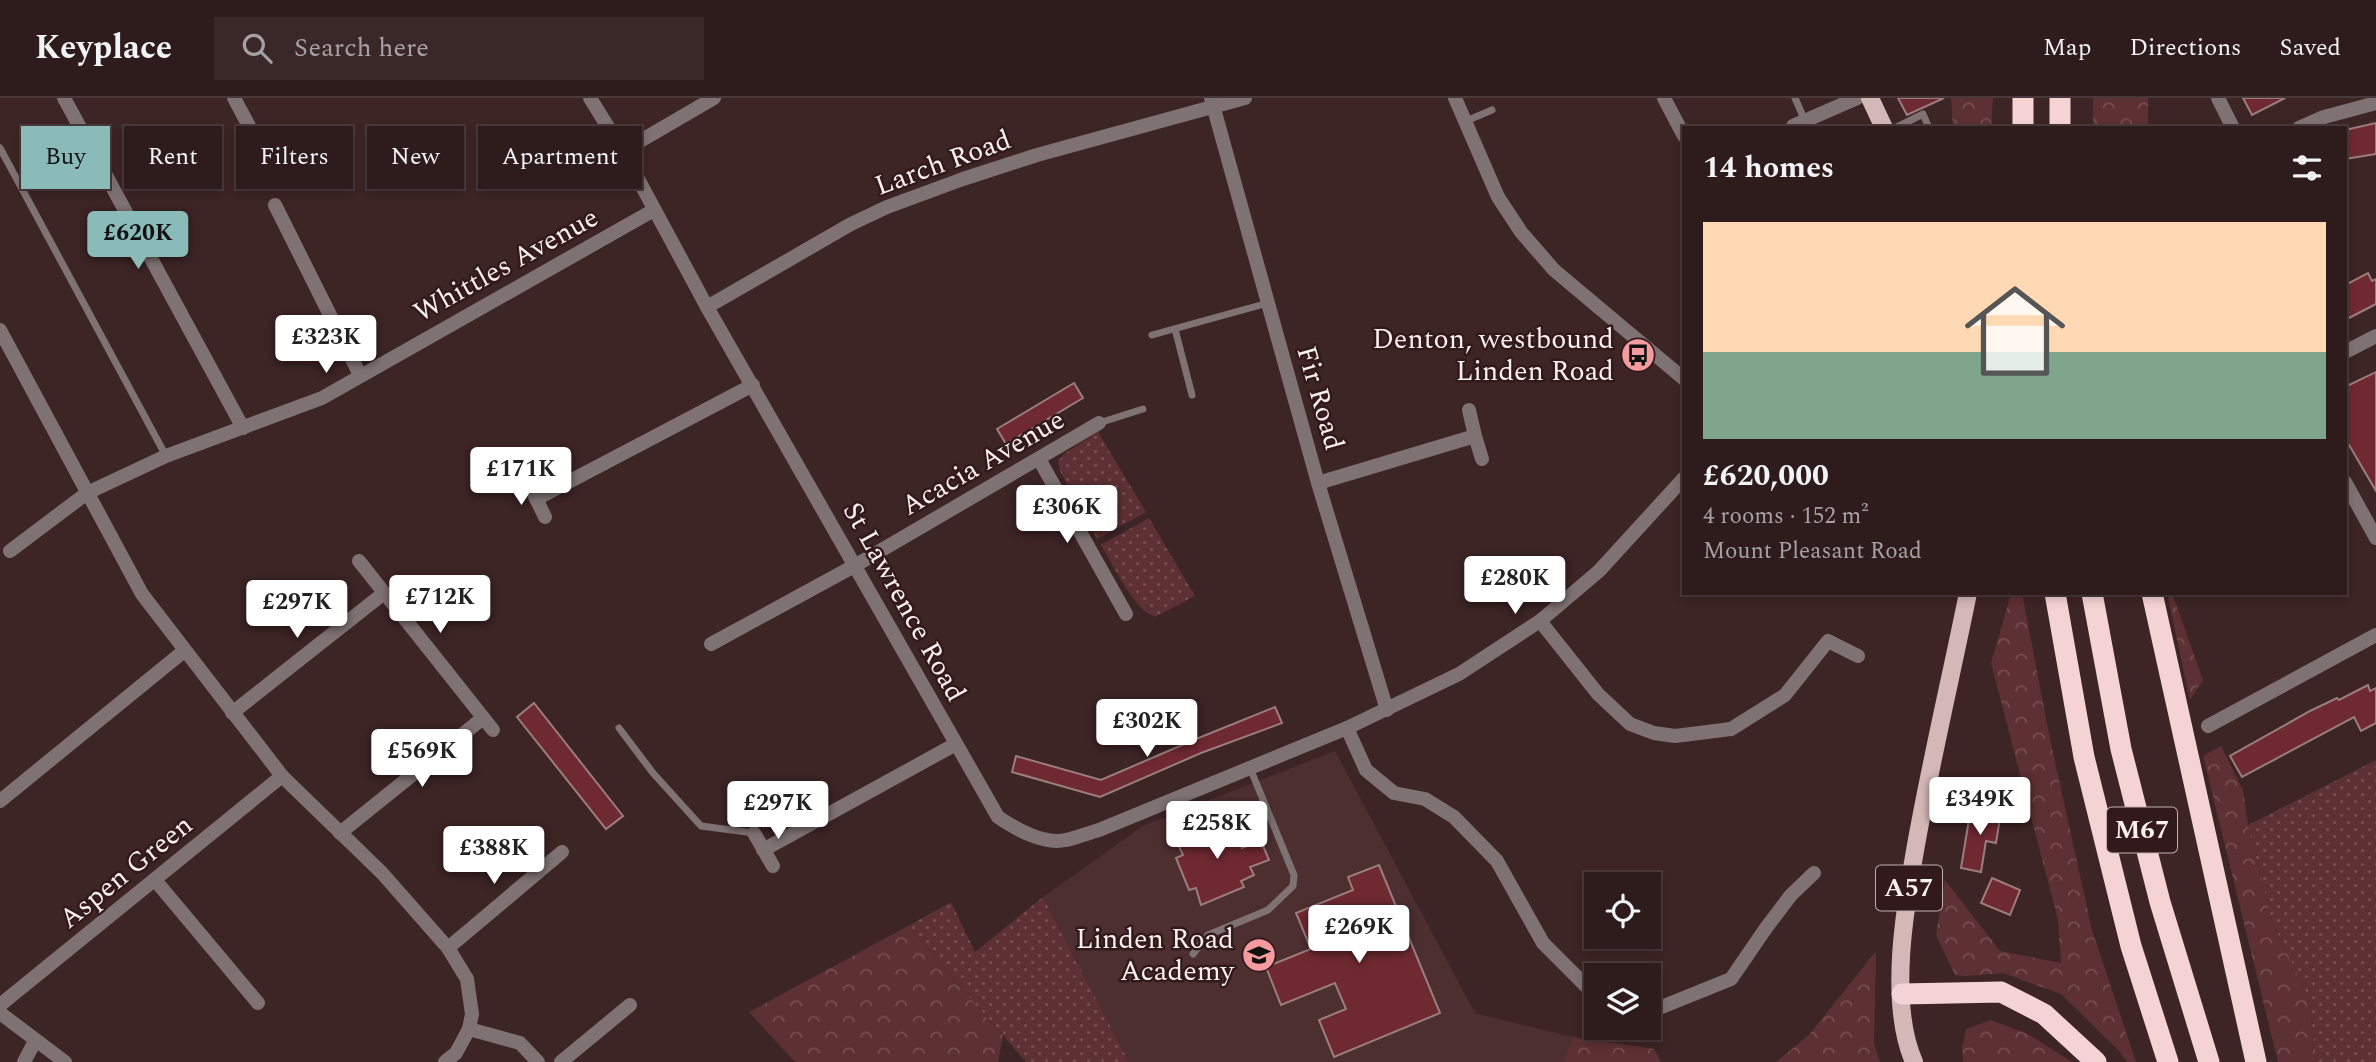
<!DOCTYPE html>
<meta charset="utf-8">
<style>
:root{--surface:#2e1b1c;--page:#3a2829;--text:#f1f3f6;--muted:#a7a1a3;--line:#49393b;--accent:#8bbbb9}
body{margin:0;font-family:Spectral,serif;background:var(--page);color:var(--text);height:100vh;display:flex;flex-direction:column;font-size:26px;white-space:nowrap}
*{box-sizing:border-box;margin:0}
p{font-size:23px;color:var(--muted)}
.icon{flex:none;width:38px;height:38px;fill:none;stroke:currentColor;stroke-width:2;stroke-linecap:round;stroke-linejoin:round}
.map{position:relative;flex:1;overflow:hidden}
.sheet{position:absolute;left:1682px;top:28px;width:665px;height:469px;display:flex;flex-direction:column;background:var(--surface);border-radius:0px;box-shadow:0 4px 10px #0003,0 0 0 2px var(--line)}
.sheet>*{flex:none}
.banner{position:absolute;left:21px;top:28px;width:665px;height:63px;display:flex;gap:14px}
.controls{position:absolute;left:1584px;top:774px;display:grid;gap:14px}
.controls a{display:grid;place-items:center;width:77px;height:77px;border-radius:0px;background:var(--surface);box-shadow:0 4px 10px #0003,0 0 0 2px var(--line);font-size:35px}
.price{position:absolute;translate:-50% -60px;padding:0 16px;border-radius:7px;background:#fff;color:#222;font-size:23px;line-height:46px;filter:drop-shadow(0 2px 4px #0008)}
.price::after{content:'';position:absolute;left:50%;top:42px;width:21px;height:16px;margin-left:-10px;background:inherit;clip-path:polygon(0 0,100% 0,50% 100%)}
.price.selected{background:var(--accent);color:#111}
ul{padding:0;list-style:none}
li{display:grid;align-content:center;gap:14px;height:371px;padding:0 21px}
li+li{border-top:2px solid var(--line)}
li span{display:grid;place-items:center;height:217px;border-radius:0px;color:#555}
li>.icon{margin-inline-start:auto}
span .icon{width:126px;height:126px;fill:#fffc;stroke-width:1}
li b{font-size:30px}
h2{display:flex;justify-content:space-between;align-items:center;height:84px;padding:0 21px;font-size:30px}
.pill{padding:0 24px;border-radius:0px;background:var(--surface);box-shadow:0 4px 10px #0003,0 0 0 2px var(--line);font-size:24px;line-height:63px}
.pill.selected{background:var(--accent);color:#111}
header{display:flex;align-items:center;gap:42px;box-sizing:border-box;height:98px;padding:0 35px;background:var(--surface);border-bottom:2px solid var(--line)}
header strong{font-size:33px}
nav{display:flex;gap:38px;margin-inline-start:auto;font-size:24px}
.search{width:490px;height:63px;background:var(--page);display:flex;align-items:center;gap:18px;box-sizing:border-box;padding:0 24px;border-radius:0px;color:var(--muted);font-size:26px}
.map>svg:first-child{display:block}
.built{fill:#4d2f30}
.grass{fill:url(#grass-dots)}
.forest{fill:url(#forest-crowns)}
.building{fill:#6f2931;stroke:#9c7d7e;stroke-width:2}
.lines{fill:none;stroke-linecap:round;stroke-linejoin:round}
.service{stroke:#7f7272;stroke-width:7}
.minor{stroke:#7f7272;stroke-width:14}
.primary{stroke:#d4b8b8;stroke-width:18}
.motorway{stroke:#f5d3d4;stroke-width:21}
.labels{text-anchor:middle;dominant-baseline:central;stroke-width:5;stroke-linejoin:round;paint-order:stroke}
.shield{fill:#321a1c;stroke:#c0afb0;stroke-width:2}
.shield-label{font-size:26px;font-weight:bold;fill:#fdefef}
.street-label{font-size:28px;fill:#fdefef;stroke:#321a1c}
.poi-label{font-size:28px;fill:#fdefef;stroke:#321a1c;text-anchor:end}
</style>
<header>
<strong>Keyplace</strong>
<div class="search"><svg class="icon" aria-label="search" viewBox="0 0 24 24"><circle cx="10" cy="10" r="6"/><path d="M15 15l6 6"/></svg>Search here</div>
<nav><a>Map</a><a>Directions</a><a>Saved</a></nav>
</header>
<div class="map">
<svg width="2376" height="964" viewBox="0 0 2376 964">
<defs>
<pattern id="grass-dots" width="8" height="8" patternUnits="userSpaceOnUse" patternTransform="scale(1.75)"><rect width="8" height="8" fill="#5d3033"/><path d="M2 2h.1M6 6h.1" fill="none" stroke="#754e51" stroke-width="1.8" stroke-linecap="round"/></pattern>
<pattern id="forest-crowns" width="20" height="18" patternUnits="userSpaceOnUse" patternTransform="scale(1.75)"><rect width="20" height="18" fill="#5d3033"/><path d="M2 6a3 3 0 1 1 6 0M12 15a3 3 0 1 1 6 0" fill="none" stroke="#754e51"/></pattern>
</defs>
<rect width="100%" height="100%" fill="#3d2425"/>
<polygon class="built" points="1335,653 1475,915 1573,939 1563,964 1129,964 1043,799 1143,728"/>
<g class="grass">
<polygon points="1098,334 1146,414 1097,441 1060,373 1058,363 1064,356"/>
<path d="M 1149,420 L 1195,498 L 1155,519 C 1133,511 1114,468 1101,447 Z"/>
<polygon points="2376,662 2376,964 2317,964 2308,898 2272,824 2248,727"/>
<polygon points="1043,799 1129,964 1026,964 908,828 951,804 975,854"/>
</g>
<g class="forest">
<polygon points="1951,0 1993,0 1991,30 1953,30"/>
<rect x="2093" y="0" width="55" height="30"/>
<polygon points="2022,495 2050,641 2092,832 2136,964 2127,964 2119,953 2061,896 2003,875 1966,878 1955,877 1936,837 1945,782 2000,853 2061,865 2058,822 1991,565 2011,496"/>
<polygon points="2167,495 2172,495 2203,582 2190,602"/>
<polygon points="2221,648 2243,692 2248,727 2272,824 2308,898 2317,964 2278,964 2203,658"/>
<polygon points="908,828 1003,938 998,964 795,964 749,914"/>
<polygon points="1876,853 1874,946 1880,964 1776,964 1809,937"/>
<polygon points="1991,922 2028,936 2072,964 1963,964 1962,950 1966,931"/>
<polygon points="1573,939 1654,951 1661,964 1563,964"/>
</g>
<g class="building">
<polygon points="1898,0 1944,0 1907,17"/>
<polygon points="2243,0 2285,0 2252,17"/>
<polygon points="2376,25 2376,56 2345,61 2345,32"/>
<polygon points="2368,175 2372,183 2376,181 2376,206 2345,222 2345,187"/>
<polygon points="2376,274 2376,393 2345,340 2347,288"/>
<polygon points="1074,285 1083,300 1006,346 997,331"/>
<polygon points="2368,587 2370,593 2376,590 2376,625 2361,633 2354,619 2242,679 2230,658 2310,613 2337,600 2339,602"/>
<polygon points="534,605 623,718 606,731 517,619"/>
<polygon points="1275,609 1282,625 1201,655 1100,699 1012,674 1016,658 1101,682 1196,641"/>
<polygon points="1971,709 2001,714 1996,745 1986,743 1981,774 1961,770"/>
<polygon points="1216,725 1218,731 1231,726 1242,750 1261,743 1269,762 1250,769 1254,777 1241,783 1244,789 1201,807 1196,790 1189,792 1176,760 1183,757 1175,740"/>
<polygon points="1379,767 1440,915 1334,959 1319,922 1346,911 1335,885 1281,907 1266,869 1311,851 1296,815 1353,792 1348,779"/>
<polygon points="1992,780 2020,792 2010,817 1981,805"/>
</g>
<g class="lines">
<g class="service">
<polyline points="1795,0 1805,23"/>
<polyline points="1466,23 1492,12"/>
<polyline points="1895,30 1923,16 1929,30"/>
<polyline points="0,50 166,358"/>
<polyline points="1175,231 1192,297"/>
<polyline points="1152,237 1268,205"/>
<polyline points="1099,325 1143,311"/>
<polyline points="619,630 653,675 701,728 754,735"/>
<polyline points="1928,682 2013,698"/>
<polyline points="1193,856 1208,837 1268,812 1293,788 1294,777 1250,670"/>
</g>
<g class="minor">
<polyline points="64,0 243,330"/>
<polyline points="234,0 258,45"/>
<path d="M 590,0 L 623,53 L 707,209 L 998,719 C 1016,731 1043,747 1066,742 C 1077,740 1088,735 1099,732 L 1347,630 L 1459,576 L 1540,523 L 1599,473 L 1684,380"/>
<polyline points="1211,0 1318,385 1387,612"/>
<polyline points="1455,0 1498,99 1521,134 1554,172 1684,281"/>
<polyline points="1664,0 1684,38"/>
<polyline points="2218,0 2233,30"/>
<polyline points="1793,28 1857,0"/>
<polyline points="2299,30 2324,19 2376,5"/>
<polyline points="623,53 714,0"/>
<polyline points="275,107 360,277"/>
<polyline points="707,209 851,126 887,109 963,81 1037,57 1245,0"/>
<polyline points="0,232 142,496 282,678 382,775 448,850 467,881 472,916 469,931 456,955 445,964"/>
<polyline points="2345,254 2376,238"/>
<polyline points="1469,312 1475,338"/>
<polyline points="1039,361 1126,516"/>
<polyline points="528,384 545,419"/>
<polyline points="2345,384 2376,440"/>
<polyline points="1318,385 1475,338 1482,361"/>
<polyline points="536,401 753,287"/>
<polyline points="10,453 87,395 166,358 322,300 654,112"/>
<polyline points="359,463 493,632"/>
<polyline points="1540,523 1598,596 1630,626 1654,635 1675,638 1731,631 1785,597 1828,543 1858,558"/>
<polyline points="711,546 856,467 1099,325"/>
<polyline points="232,615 384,495"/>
<polyline points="2208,628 2376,537"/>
<polyline points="1347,630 1366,672 1394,695 1425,701 1454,719 1497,763 1543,845 1596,898"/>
<polyline points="0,703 184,553"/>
<polyline points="340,735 483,620"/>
<polyline points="754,735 773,768"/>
<polyline points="763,752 956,646"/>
<polyline points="155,782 258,905"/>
<polyline points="448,850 562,754"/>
<polyline points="0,907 282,678"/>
<polyline points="1648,908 1659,910 1731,881 1766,830 1791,797 1814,775"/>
<polyline points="0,915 65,964"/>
<polyline points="469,931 520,945 538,964"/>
<polyline points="24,964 35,943"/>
<polyline points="561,964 630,907"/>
</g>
<g class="primary">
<polyline points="1870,0 1884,30"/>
<path d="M 1914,964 C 1888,905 1905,809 1916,747 C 1931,663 1951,579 1968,495"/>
</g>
<g class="motorway">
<polyline points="2023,30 2023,0"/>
<polyline points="2060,30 2060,0"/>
<polyline points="2055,495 2084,659 2131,848 2168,964"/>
<polyline points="2092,495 2121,651 2160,804 2209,964"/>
<polyline points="2152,495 2256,964"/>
<polyline points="1902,896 2001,894 2044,916 2096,964"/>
</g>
</g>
<defs>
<g id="bus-disc" transform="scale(1.75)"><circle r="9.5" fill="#f49b9f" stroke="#321a1c"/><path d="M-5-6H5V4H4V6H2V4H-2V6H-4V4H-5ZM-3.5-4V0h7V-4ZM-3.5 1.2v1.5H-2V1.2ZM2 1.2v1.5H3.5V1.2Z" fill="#111"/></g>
<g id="school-disc" transform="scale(1.75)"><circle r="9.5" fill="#f49b9f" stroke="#321a1c"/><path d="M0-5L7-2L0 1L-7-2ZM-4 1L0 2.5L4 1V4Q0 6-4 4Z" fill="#111"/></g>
</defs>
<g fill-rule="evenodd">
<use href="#bus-disc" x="1638" y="257"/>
<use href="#school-disc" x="1259" y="857"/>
</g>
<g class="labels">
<g class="shield">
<rect x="2107" y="709.5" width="70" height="45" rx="5"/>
<rect x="1876" y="767.5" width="66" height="45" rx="5"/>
</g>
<g class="shield-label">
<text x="2142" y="732">M67</text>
<text x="1909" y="790">A57</text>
</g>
<g class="street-label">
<text transform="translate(943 65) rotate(-20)">Larch Road</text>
<text transform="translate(506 167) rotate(-29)">Whittles Avenue</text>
<text transform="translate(1320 300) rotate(74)">Fir Road</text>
<text transform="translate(983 365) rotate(-30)">Acacia Avenue</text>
<text transform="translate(904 504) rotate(61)">St Lawrence Road</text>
<text transform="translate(126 774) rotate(-39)">Aspen Green</text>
</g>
<g class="poi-label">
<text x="1614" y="241">Denton, westbound<tspan x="1614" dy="32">Linden Road</tspan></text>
<text x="1234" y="841">Linden Road<tspan x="1234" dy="32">Academy</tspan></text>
</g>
</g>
</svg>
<div class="controls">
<a><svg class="icon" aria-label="locate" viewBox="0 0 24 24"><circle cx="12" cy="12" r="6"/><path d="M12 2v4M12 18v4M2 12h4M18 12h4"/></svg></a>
<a><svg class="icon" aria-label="layers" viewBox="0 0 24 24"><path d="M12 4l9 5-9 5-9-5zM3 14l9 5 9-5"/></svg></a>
</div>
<b class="price selected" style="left:138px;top:173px">£620K</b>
<b class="price" style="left:326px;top:277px">£323K</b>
<b class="price" style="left:521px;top:409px">£171K</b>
<b class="price" style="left:1067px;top:447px">£306K</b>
<b class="price" style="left:1515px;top:518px">£280K</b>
<b class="price" style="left:440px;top:537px">£712K</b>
<b class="price" style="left:297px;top:542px">£297K</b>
<b class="price" style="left:1147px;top:661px">£302K</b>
<b class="price" style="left:422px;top:691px">£569K</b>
<b class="price" style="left:1980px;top:739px">£349K</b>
<b class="price" style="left:778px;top:743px">£297K</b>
<b class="price" style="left:1217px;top:763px">£258K</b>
<b class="price" style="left:494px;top:788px">£388K</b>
<b class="price" style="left:1359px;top:867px">£269K</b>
<div class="banner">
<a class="pill selected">Buy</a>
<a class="pill">Rent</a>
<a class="pill">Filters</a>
<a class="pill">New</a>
<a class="pill">Apartment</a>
</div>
<section class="sheet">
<h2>14 homes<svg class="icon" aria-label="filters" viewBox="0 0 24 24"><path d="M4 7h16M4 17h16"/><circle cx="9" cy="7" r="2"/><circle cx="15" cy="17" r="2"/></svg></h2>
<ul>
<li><span style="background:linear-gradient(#ffd9b3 60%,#7fa58c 0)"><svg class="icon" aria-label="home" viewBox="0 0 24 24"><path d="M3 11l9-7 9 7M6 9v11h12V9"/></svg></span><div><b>£620,000</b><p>4 rooms · 152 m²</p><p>Mount Pleasant Road</p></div></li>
</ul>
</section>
</div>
